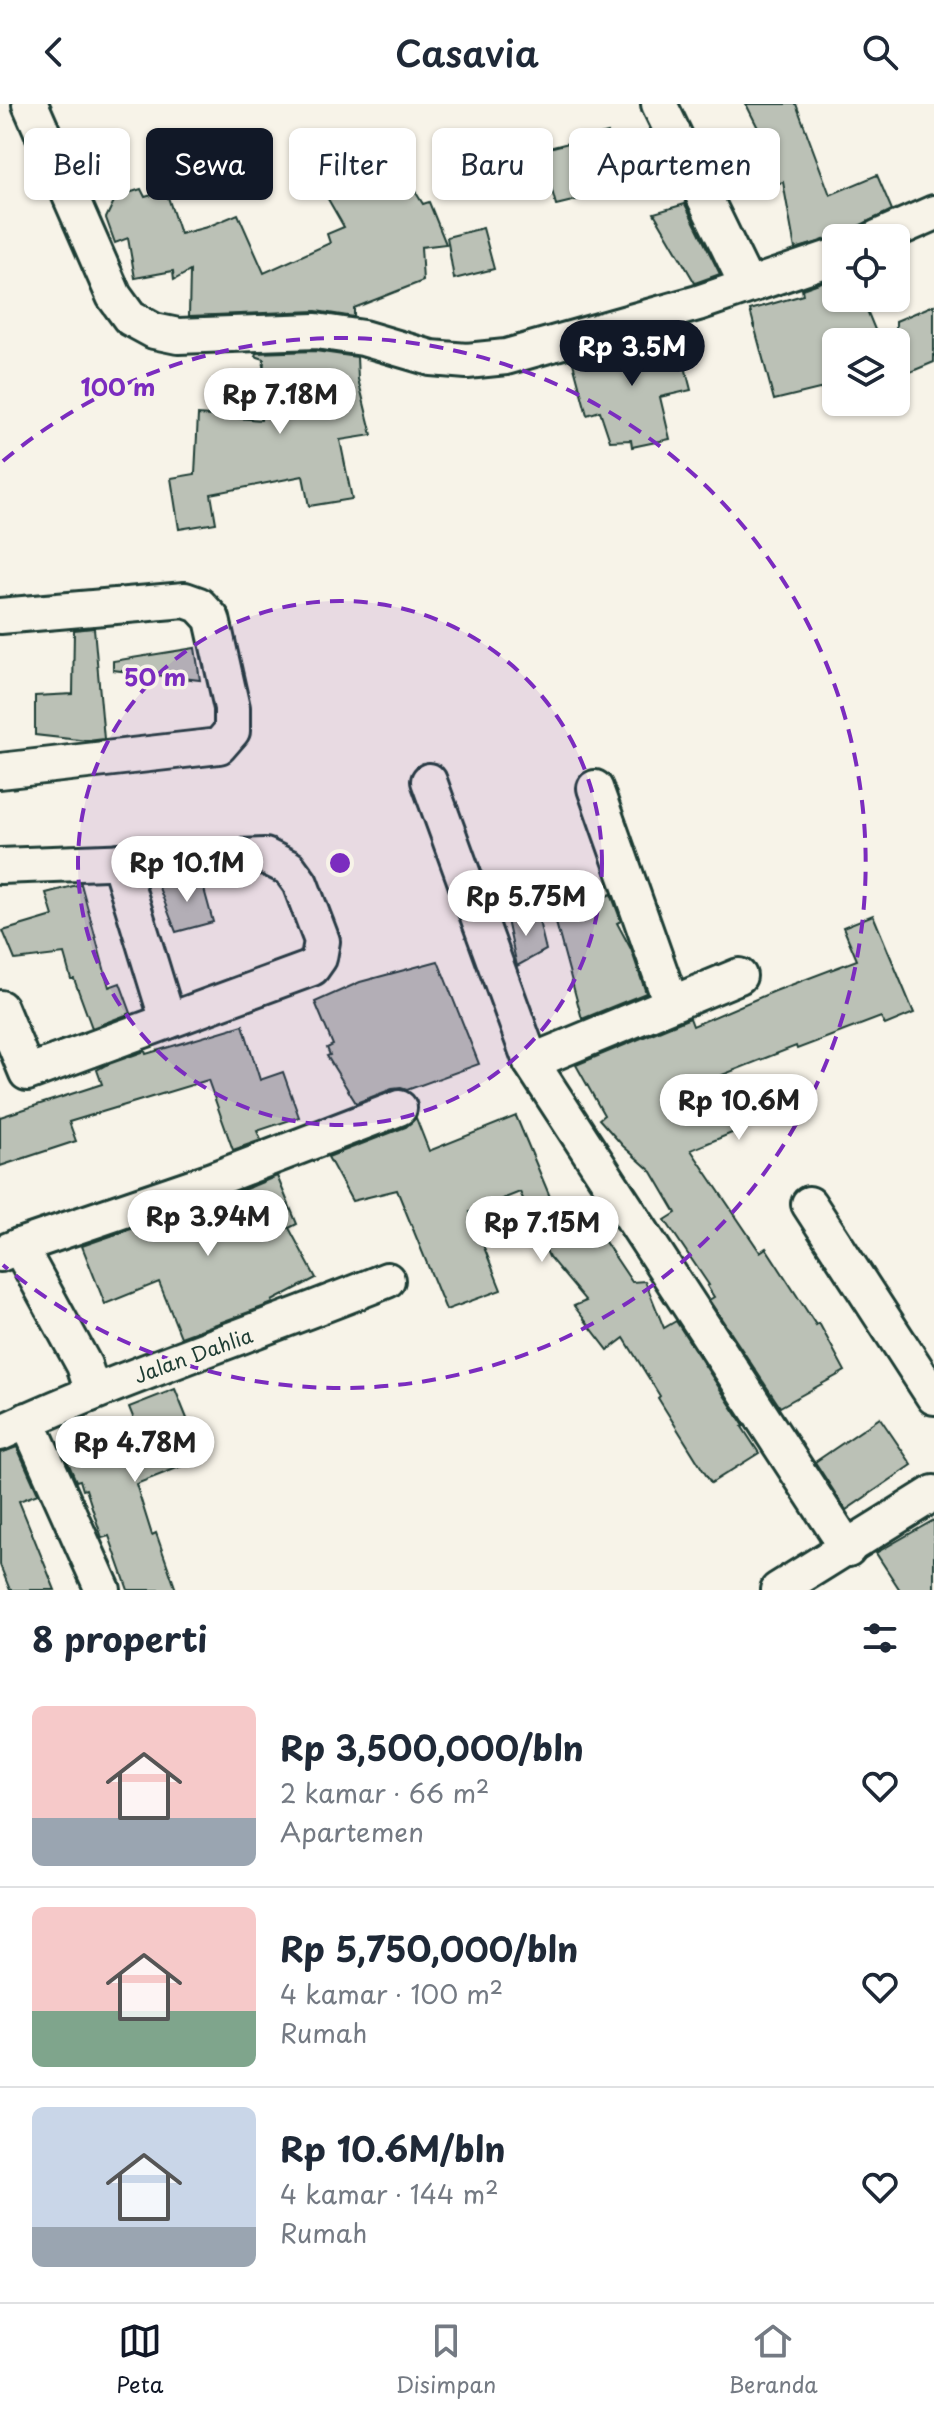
<!DOCTYPE html>
<html lang="id">
<meta charset="utf-8">
<style>
:root{--surface:#fff;--page:#f6f6f7;--text:#1f2937;--muted:#747a83;--line:#e0e1e3;--accent:#111827}
body{margin:0;font-family:"Playpen Sans",sans-serif;background:var(--page);color:var(--text);height:100vh;display:flex;flex-direction:column;font-size:30px;white-space:nowrap}
*{box-sizing:border-box;margin:0}
p{font-size:26px;color:var(--muted)}
.icon{flex:none;width:44px;height:44px;fill:none;stroke:currentColor;stroke-width:2;stroke-linecap:round;stroke-linejoin:round}
.map{position:relative;height:1486px;overflow:hidden}
.drawer{display:flex;flex-direction:column;background:var(--surface);flex:1}
.drawer>*{flex:none}
.banner{position:absolute;left:24px;top:24px;width:886px;height:72px;display:flex;gap:16px}
.fabs{position:absolute;left:822px;top:120px;display:grid;gap:16px}
.fabs a{display:grid;place-items:center;width:88px;height:88px;border-radius:12px;background:var(--surface);box-shadow:0 2px 6px #0004;font-size:40px}
.price{position:absolute;translate:-50% -68px;padding:0 18px;border-radius:28px;background:#fff;color:#222;font-size:26px;line-height:52px;filter:drop-shadow(0 2px 4px #0008)}
.price::after{content:'';position:absolute;left:50%;top:48px;width:24px;height:18px;margin-left:-12px;background:inherit;clip-path:polygon(0 0,100% 0,50% 100%)}
.price.selected{background:var(--accent);color:#fff}
ul{padding:0;list-style:none}
li{display:flex;align-items:center;gap:24px;height:200px;padding:0 32px}
li+li{border-top:2px solid var(--line)}
li span{display:grid;place-items:center;flex:none;width:224px;height:160px;border-radius:12px;color:#555}
li>.icon{margin-inline-start:auto}
span .icon{width:96px;height:96px;fill:#fffc;stroke-width:1}
li b{font-size:34px}
h2{display:flex;justify-content:space-between;align-items:center;height:96px;padding:0 32px;font-size:34px}
.chip{padding:0 28px;border-radius:12px;background:var(--surface);box-shadow:0 2px 6px #0004;font-size:28px;line-height:72px}
.chip.selected{background:var(--accent);color:#fff}
header{display:flex;justify-content:space-between;align-items:center;height:104px;padding:0 32px;background:var(--surface);font-size:36px;font-weight:600}
.tabs{display:flex;justify-content:space-around;align-items:center;height:112px;border-top:2px solid var(--line);background:var(--surface);font-size:22px;color:var(--muted)}
.tabs a{display:grid;justify-items:center;gap:4px}
.tabs .selected{color:var(--accent)}
.map>svg:first-child{display:block}
.building{fill:#bbc1b6;stroke:#1f3d34;stroke-width:2}
.lines{fill:none;stroke-linecap:round;stroke-linejoin:round}
.minor-casing{stroke:#1f3d34;stroke-width:40}
.minor{stroke:#f7f3e8;stroke-width:34}
.ring{fill:none;stroke:#7b2cbf;stroke-width:4;stroke-dasharray:14 10}
.labels{text-anchor:middle;dominant-baseline:central;stroke-width:7;stroke-linejoin:round;paint-order:stroke}
.street-label{font-size:20px;fill:#1f3d34;stroke:#f7f3e8}
.centre{fill:#7b2cbf;stroke:#f7f3e8;stroke-width:4}
.ring-label{font-size:24px;text-anchor:middle;font-weight:bold;fill:#7b2cbf;stroke:#f7f3e8;stroke-width:7;stroke-linejoin:round;paint-order:stroke}
</style>
<header><svg class="icon" aria-label="back" viewBox="0 0 24 24"><path d="M15 5l-7 7 7 7"/></svg>Casavia<svg class="icon" aria-label="search" viewBox="0 0 24 24"><circle cx="10" cy="10" r="6"/><path d="M15 15l6 6"/></svg></header>
<div class="map">
<svg width="934" height="1486" viewBox="0 0 934 1486">
<rect width="100%" height="100%" fill="#f7f3e8"/>
<filter id="ink" filterUnits="userSpaceOnUse"><feTurbulence type="fractalNoise" baseFrequency=".0125" numOctaves="2"/><feDisplacementMap in="SourceGraphic" scale="16" xChannelSelector="R" yChannelSelector="G"/><feConvolveMatrix kernelMatrix="1 2 1 2 8 2 1 2 1" color-interpolation-filters="sRGB"/></filter>
<g filter="url(#ink)">
<g class="building">
<polygon points="746,0 796,0 830,91 877,71 892,106 836,133 795,145 783,78 776,80 758,24"/>
<polygon points="608,29 622,85 556,101 541,46"/>
<polygon points="393,52 423,100 429,98 446,140 421,143 423,177 354,204 354,213 316,207 189,212 190,167 174,176 173,167 135,174 128,134 115,139 106,114 116,93 141,85 145,93 166,87 180,130 207,123 238,110 264,169 330,139 327,130 344,123 324,88 350,72 353,78"/>
<polygon points="685,100 720,170 695,179 654,109"/>
<polygon points="483,124 494,165 454,175 447,133"/>
<polygon points="836,173 836,194 862,194 880,238 836,238 836,281 774,296 750,206 803,191 802,185"/>
<polygon points="934,201 934,258 896,274 896,217"/>
<polygon points="646,235 648,243 678,235 691,286 660,293 670,335 632,343 631,336 610,337 600,307 587,311 572,255"/>
<polygon points="315,247 357,253 358,275 372,331 340,336 352,395 309,402 303,372 211,390 216,419 179,425 171,374 195,370 198,311 261,316 264,255 255,252 256,249"/>
<polygon points="94,524 104,635 88,637 35,631 35,592 73,590 74,526"/>
<polygon points="195,544 200,576 113,566 113,557"/>
<polygon points="201,774 213,818 176,828 158,781"/>
<polygon points="81,780 109,883 120,879 131,909 92,924 74,875 71,875 64,850 15,856 3,827 53,812 46,789"/>
<polygon points="611,790 621,817 617,819 631,845 646,889 582,915 555,815"/>
<polygon points="537,809 546,846 517,862 507,816"/>
<polygon points="873,811 914,909 885,921 881,913 797,945 796,942 722,971 744,1024 691,1046 760,1148 766,1144 816,1221 819,1219 845,1267 780,1303 709,1196 714,1193 707,1182 709,1181 665,1116 676,1109 652,1068 623,1042 599,1015 604,1011 576,961 690,914 693,922 775,887 857,856 843,823"/>
<polygon points="438,857 479,960 407,986 401,984 392,985 356,999 327,952 330,951 327,944 333,941 315,898 360,878"/>
<polygon points="243,921 260,976 283,968 299,1013 257,1027 261,1036 233,1046 208,976 69,1018 76,1037 0,1062 0,1013 102,980 97,966 106,961 145,947 146,950"/>
<polygon points="516,1012 558,1112 583,1105 632,1178 645,1177 664,1224 676,1217 744,1322 742,1323 759,1349 711,1379 658,1294 660,1292 624,1234 608,1246 574,1202 586,1197 549,1153 520,1088 470,1108 501,1186 446,1206 397,1086 352,1097 328,1053 406,1023 416,1014 429,1047"/>
<polygon points="277,1072 297,1120 289,1124 316,1174 272,1197 273,1199 181,1233 159,1178 105,1200 82,1142 160,1115 198,1105"/>
<polygon points="175,1285 203,1354 136,1380 152,1431 156,1429 176,1486 128,1486 109,1432 102,1434 86,1385 83,1386 80,1376 76,1377 63,1347 137,1323 129,1303"/>
<polygon points="880,1314 912,1361 846,1406 815,1358"/>
<polygon points="17,1343 38,1390 19,1397 55,1486 10,1486 0,1461 0,1349"/>
<polygon points="934,1416 934,1486 900,1486 876,1449"/>
</g>
<g class="lines">
<g class="minor-casing">
<g id="minor">
<polyline points="30,0 114,192 130,214 154,227 178,232 316,227 363,234 431,254 467,257 506,253 698,199 836,152"/>
<polyline points="659,0 747,181"/>
<polyline points="877,134 934,109"/>
<polyline points="0,512 185,496 199,501 212,515 232,604 232,627 219,642 0,667"/>
<polyline points="429,677 531,958 848,1445"/>
<polyline points="595,684 671,899"/>
<polyline points="119,757 168,917"/>
<polyline points="0,762 265,752 289,764 300,779 322,837 319,854 312,864 27,969 0,904"/>
<polyline points="531,958 739,872"/>
<polyline points="809,1100 934,1293"/>
<polyline points="19,1142 84,1261 93,1288"/>
<polyline points="0,1150 19,1142 212,1076 399,1004"/>
<polyline points="27,1316 103,1486"/>
<path d="M 0,1329 C 126,1271 258,1228 387,1176"/>
<polyline points="778,1486 934,1389"/>
</g>
</g>
<use href="#minor" class="minor"/>
</g>
</g>
<circle cx="340" cy="759" r="262" fill="#7b2cbf" fill-opacity=".12"/>
<g class="ring">
<circle cx="340" cy="759" r="262"/>
<path d="M3 357A525 525 0 1 1 3 1161"/>
</g>
<g class="labels">
<g class="street-label">
<text transform="translate(193 1251) rotate(-20)">Jalan Dahlia</text>
</g>
</g>
<circle cx="340" cy="759" r="12" class="centre"/>
<g class="ring-label">
<text x="118" y="292">100 m</text>
<text x="155" y="582">50 m</text>
</g>
</svg>
<div class="fabs">
<a><svg class="icon" aria-label="locate" viewBox="0 0 24 24"><circle cx="12" cy="12" r="6"/><path d="M12 2v4M12 18v4M2 12h4M18 12h4"/></svg></a>
<a><svg class="icon" aria-label="layers" viewBox="0 0 24 24"><path d="M12 4l9 5-9 5-9-5zM3 14l9 5 9-5"/></svg></a>
</div>
<b class="price selected" style="left:632px;top:284px">Rp 3.5M</b>
<b class="price" style="left:280px;top:332px">Rp 7.18M</b>
<b class="price" style="left:187px;top:800px">Rp 10.1M</b>
<b class="price" style="left:526px;top:834px">Rp 5.75M</b>
<b class="price" style="left:739px;top:1038px">Rp 10.6M</b>
<b class="price" style="left:208px;top:1154px">Rp 3.94M</b>
<b class="price" style="left:542px;top:1160px">Rp 7.15M</b>
<b class="price" style="left:135px;top:1380px">Rp 4.78M</b>
<div class="banner">
<a class="chip">Beli</a>
<a class="chip selected">Sewa</a>
<a class="chip">Filter</a>
<a class="chip">Baru</a>
<a class="chip">Apartemen</a>
</div>
</div>
<section class="drawer">
<h2>8 properti<svg class="icon" aria-label="filters" viewBox="0 0 24 24"><path d="M4 7h16M4 17h16"/><circle cx="9" cy="7" r="2"/><circle cx="15" cy="17" r="2"/></svg></h2>
<ul>
<li><span style="background:linear-gradient(#f6c9c9 70%,#9aa5b1 0)"><svg class="icon" aria-label="home" viewBox="0 0 24 24"><path d="M3 11l9-7 9 7M6 9v11h12V9"/></svg></span><div><b>Rp 3,500,000/bln</b><p>2 kamar · 66 m²</p><p>Apartemen</p></div><svg class="icon" aria-label="heart" viewBox="0 0 24 24"><path d="M12 20l-8-8c-3-5 5-10 8-4 3-6 11-1 8 4z"/></svg></li>
<li><span style="background:linear-gradient(#f6c9c9 65%,#7fa58c 0)"><svg class="icon" aria-label="home" viewBox="0 0 24 24"><path d="M3 11l9-7 9 7M6 9v11h12V9"/></svg></span><div><b>Rp 5,750,000/bln</b><p>4 kamar · 100 m²</p><p>Rumah</p></div><svg class="icon" aria-label="heart" viewBox="0 0 24 24"><path d="M12 20l-8-8c-3-5 5-10 8-4 3-6 11-1 8 4z"/></svg></li>
<li><span style="background:linear-gradient(#c9d6e8 75%,#9aa5b1 0)"><svg class="icon" aria-label="home" viewBox="0 0 24 24"><path d="M3 11l9-7 9 7M6 9v11h12V9"/></svg></span><div><b>Rp 10.6M/bln</b><p>4 kamar · 144 m²</p><p>Rumah</p></div><svg class="icon" aria-label="heart" viewBox="0 0 24 24"><path d="M12 20l-8-8c-3-5 5-10 8-4 3-6 11-1 8 4z"/></svg></li>
</ul>
</section>
<nav class="tabs">
<a class="selected"><svg class="icon" aria-label="map" viewBox="0 0 24 24"><path d="M3 6l6-2 6 2 6-2v14l-6 2-6-2-6 2zM9 4v14M15 6v14"/></svg>Peta</a>
<a><svg class="icon" aria-label="saved" viewBox="0 0 24 24"><path d="M7 4h10v16l-5-4-5 4z"/></svg>Disimpan</a>
<a><svg class="icon" aria-label="home" viewBox="0 0 24 24"><path d="M3 11l9-7 9 7M6 9v11h12V9"/></svg>Beranda</a>
</nav>
